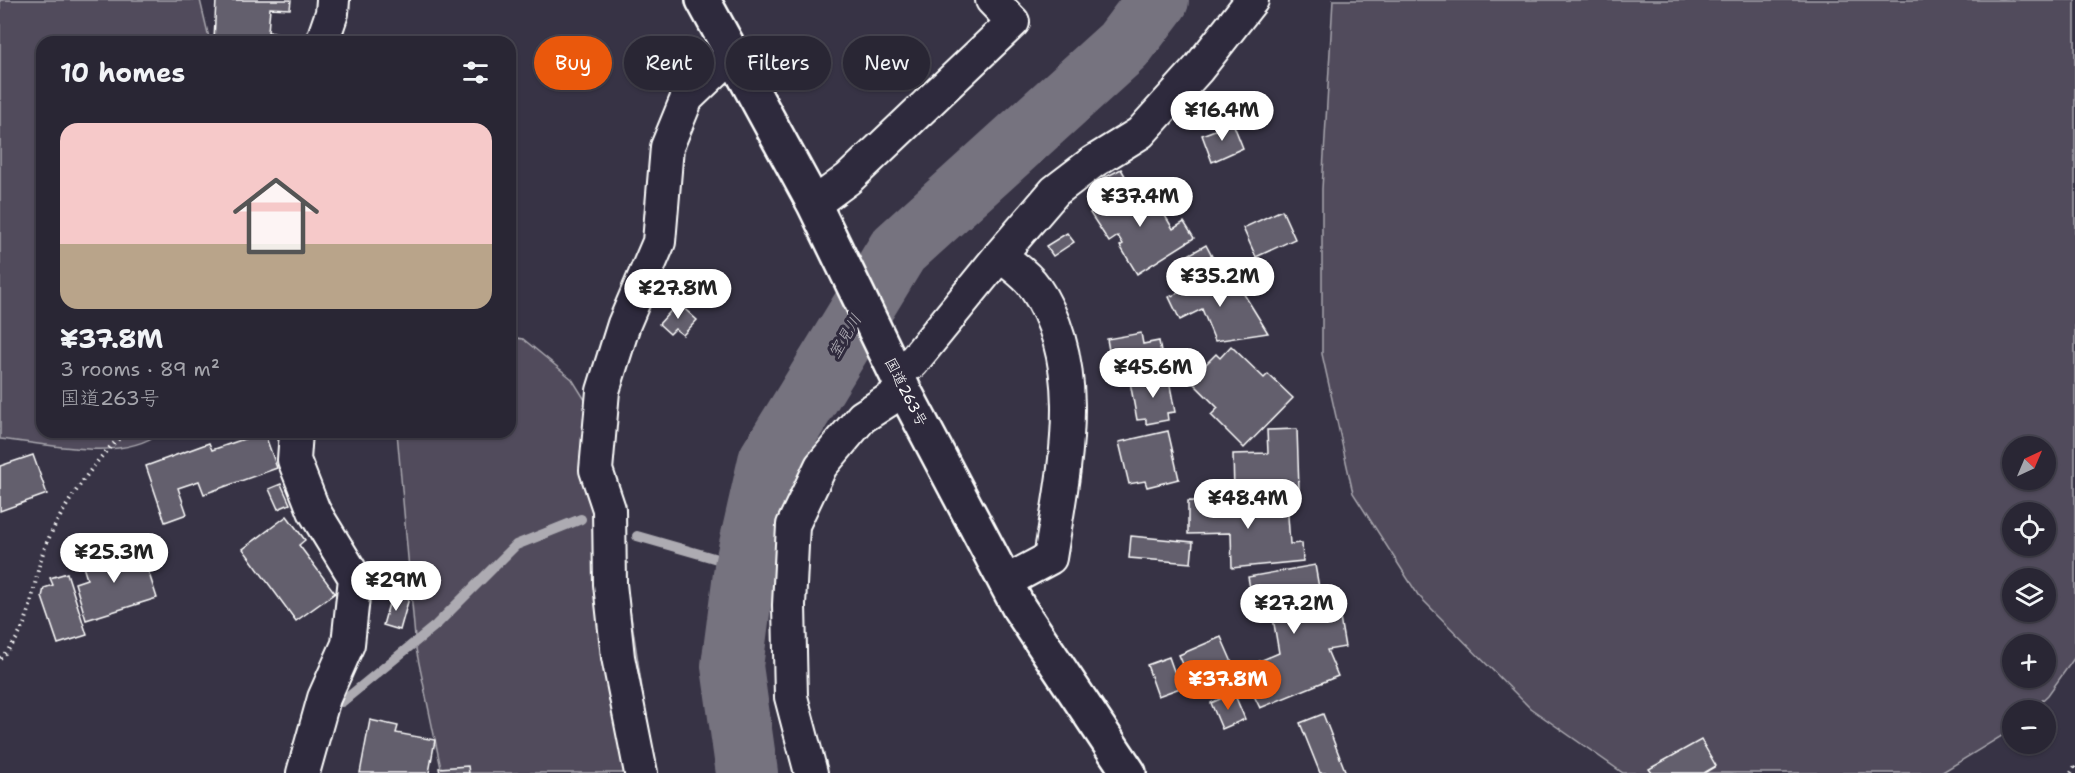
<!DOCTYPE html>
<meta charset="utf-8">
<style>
:root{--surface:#292634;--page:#312e3c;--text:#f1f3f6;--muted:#a5a5ac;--line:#45434f;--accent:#ea580c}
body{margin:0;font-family:"Shantell Sans","Klee One",sans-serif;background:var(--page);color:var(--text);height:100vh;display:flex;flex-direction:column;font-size:22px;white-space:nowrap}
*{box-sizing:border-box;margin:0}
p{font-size:20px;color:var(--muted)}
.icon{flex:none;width:33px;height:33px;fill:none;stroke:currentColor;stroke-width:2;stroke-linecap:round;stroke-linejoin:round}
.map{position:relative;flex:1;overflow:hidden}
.sheet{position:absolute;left:36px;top:36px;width:480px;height:402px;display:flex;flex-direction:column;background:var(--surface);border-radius:18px;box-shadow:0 2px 4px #0004,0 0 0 2px var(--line)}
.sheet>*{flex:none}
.hud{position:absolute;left:534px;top:36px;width:570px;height:54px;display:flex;gap:12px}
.needle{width:39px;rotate:44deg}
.fabs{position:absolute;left:2002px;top:436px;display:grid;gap:12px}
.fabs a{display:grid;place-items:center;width:54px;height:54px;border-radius:50%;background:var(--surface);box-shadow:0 2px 4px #0004,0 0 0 2px var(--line);font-size:30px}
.price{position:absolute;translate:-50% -51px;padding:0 14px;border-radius:21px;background:#fff;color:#222;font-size:20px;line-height:39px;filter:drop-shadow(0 2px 3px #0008)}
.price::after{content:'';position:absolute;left:50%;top:36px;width:18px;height:14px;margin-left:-9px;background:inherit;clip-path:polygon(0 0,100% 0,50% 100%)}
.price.active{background:var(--accent);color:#fff}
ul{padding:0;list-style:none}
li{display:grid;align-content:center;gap:12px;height:318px;padding:0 24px}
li+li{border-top:2px solid var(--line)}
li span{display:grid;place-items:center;height:186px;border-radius:18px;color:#555}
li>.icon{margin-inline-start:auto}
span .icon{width:108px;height:108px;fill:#fffc;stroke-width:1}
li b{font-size:26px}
h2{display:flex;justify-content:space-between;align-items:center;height:72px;padding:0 24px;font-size:26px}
.tag{padding:0 21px;border-radius:27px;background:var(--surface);box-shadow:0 2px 4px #0004,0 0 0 2px var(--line);font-size:21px;line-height:54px}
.tag.active{background:var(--accent);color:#fff}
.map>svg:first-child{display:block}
.green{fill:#514c5c;stroke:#a8a6ae;stroke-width:1.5;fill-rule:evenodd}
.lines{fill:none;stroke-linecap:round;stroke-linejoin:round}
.stream{stroke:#adabb2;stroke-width:10}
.river{stroke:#76737f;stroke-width:62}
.building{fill:#635f6d;stroke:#fff;stroke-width:1.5}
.street-casing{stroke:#fff;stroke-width:36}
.highway-casing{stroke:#fff;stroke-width:38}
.path{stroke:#fff;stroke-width:4;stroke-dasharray:1.5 4.5;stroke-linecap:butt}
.street{stroke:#2f2a3d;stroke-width:32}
.highway{stroke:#2f2a3d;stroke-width:33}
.labels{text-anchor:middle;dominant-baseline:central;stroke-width:6;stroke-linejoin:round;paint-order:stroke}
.street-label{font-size:15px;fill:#fff;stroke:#2f2a3d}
.water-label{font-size:16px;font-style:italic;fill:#b4b2b9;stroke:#2f2a3d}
</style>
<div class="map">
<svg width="2075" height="773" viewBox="0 0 2075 773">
<rect width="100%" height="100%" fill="#373345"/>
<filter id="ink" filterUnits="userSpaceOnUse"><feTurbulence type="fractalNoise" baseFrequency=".0167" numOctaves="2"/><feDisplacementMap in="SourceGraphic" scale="12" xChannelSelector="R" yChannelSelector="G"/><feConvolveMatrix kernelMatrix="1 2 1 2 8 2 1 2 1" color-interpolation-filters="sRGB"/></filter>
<g filter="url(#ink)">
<g class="green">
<path d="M 0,0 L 200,0 L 210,42 L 42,42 L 42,432 L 161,432 C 121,463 48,444 0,439 Z"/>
<path d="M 1333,0 L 2075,0 L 2075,657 L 2048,695 L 2031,711 L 2013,711 L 2013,727 L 2005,734 L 1941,773 L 1623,773 L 1530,708 L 1418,595 L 1353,493 L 1322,354 L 1322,189 ZM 2013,447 L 2046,447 L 2046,480 L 2013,480 ZM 2013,513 L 2046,513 L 2046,546 L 2013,546 ZM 2013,579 L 2046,579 L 2046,612 L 2013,612 ZM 2013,645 L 2046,645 L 2046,678 L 2013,678 Z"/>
<polygon points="510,337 523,339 572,379 602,427 655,773 442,773 416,649 397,432 510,432"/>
</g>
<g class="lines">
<g class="stream">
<polyline points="637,536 745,567"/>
<polyline points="342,702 436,625 516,545 581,519"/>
</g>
<polyline class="river" points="747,773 732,666 745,567 769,461 898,250 1123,46 1158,0"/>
</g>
<g class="building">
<polygon points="216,0 291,0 290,9 270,8 268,32 281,33 280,42 214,41"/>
<polygon points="1233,123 1243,148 1212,162 1202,135"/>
<polygon points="1121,169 1128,181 1112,191 1104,178"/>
<polygon points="1146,184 1173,229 1184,222 1194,238 1137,274 1120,246 1123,244 1118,236 1109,242 1090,213 1123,192 1126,197"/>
<polygon points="1282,210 1295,239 1256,257 1243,228"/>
<polygon points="1067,233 1074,242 1053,256 1046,246"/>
<polygon points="1206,245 1216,264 1185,280 1176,262"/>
<polygon points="1229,270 1268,333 1215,341 1202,309 1180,320 1169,297"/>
<polygon points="678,303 697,320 683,335 675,329 670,334 659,324"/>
<polygon points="1141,333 1143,344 1159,341 1164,369 1114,379 1107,339"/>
<polygon points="1231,346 1264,378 1268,374 1293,398 1244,448 1211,415 1218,408 1190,380 1216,354 1220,358"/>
<polygon points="1168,375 1175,412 1167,413 1168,420 1146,424 1146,419 1137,420 1130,382"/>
<polygon points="1297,429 1299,489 1234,491 1233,454 1268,453 1267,430"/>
<polygon points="1168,431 1179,479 1147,487 1145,481 1129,484 1119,442"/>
<polygon points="264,432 277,468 204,494 199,481 178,488 187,514 165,522 146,466 209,443 212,450"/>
<polygon points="33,455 47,494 0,511 0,466"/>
<polygon points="281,484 290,504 278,509 269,489"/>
<polygon points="1188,501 1287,502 1290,544 1302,543 1303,561 1232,568 1231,533 1188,534"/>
<polygon points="287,516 305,540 299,545 335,593 296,621 243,549"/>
<polygon points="1131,536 1193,542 1191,563 1129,558"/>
<polygon points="121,548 124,561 143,555 157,598 86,620 75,583 87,579 81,560"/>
<polygon points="1315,565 1323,610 1338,607 1345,647 1327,650 1338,676 1260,708 1241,669 1279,653 1272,612 1255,615 1248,577"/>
<polygon points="67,573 87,635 58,644 42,597 44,588 53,585 50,578"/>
<polygon points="392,593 409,598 400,630 383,625"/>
<polygon points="1221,637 1235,669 1193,687 1179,655"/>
<polygon points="1169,657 1180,688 1158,696 1147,665"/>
<polygon points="1234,693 1245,719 1222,729 1211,703"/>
<polygon points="1323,714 1346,773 1320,773 1300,723"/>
<polygon points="370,720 398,726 396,733 435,740 429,773 360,773"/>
<polygon points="1701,740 1716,766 1704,773 1652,773 1649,769"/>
<polygon points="468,766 469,773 440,773 439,768"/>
</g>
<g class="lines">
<g class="street-casing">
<g id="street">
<polyline points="322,42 332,13 333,0"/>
<polyline points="814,204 848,179 1013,22 992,0"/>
<polyline points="1000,255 1055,191 1093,162 1140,133 1198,69 1252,0"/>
<path d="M 895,371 L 912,363 L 1000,255 C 1011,265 1026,274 1034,286 C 1089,365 1064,470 1050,558 L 1005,582"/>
<polyline points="296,432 294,460 314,511 355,578 348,644 324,698 303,773"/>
<polyline points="641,773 618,657 610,584 609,509 596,470 603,391 624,324 659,242 667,147 687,98 731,56"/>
<polyline points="811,773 791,697 789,605 793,525 821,466 862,417 904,390"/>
</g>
</g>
<g class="highway-casing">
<polyline id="highway" points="703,0 814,204 904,390 1019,608 1129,773"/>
</g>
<g class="path">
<path d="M 0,658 C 38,624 29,582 48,540 C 58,515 106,440 130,432"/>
<polyline points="2071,773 2075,766"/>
</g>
<use href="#street" class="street"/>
<use href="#highway" class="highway"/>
</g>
</g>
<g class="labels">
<g class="street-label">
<text transform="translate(906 392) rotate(63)">国道263号</text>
</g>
<g class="water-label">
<text transform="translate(845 336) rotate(-59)">室見川</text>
</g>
</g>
</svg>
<div class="fabs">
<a><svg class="needle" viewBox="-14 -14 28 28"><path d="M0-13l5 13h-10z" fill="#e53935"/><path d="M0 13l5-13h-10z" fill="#a5a5ac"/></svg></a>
<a><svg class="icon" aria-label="locate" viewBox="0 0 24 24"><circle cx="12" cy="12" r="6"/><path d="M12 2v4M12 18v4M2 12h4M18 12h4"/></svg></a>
<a><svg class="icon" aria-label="layers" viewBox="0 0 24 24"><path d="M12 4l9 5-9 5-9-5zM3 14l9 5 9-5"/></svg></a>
<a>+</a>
<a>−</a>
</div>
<b class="price" style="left:1222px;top:142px">¥16.4M</b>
<b class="price" style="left:1140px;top:228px">¥37.4M</b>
<b class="price" style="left:1220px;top:308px">¥35.2M</b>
<b class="price" style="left:678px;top:320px">¥27.8M</b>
<b class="price" style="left:1153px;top:399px">¥45.6M</b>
<b class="price" style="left:1248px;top:530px">¥48.4M</b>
<b class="price" style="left:114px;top:584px">¥25.3M</b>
<b class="price" style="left:396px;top:612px">¥29M</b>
<b class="price" style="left:1294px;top:635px">¥27.2M</b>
<b class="price active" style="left:1228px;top:711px">¥37.8M</b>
<div class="hud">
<a class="tag active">Buy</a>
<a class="tag">Rent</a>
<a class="tag">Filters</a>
<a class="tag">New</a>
</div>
<section class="sheet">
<h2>10 homes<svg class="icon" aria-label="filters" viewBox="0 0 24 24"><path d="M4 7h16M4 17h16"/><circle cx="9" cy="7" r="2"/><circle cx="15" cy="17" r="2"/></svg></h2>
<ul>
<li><span style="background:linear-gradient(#f6c9c9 65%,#b9a48a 0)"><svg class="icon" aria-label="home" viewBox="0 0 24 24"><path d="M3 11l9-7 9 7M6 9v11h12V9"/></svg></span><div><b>¥37.8M</b><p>3 rooms · 89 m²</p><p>国道263号</p></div></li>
</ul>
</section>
</div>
